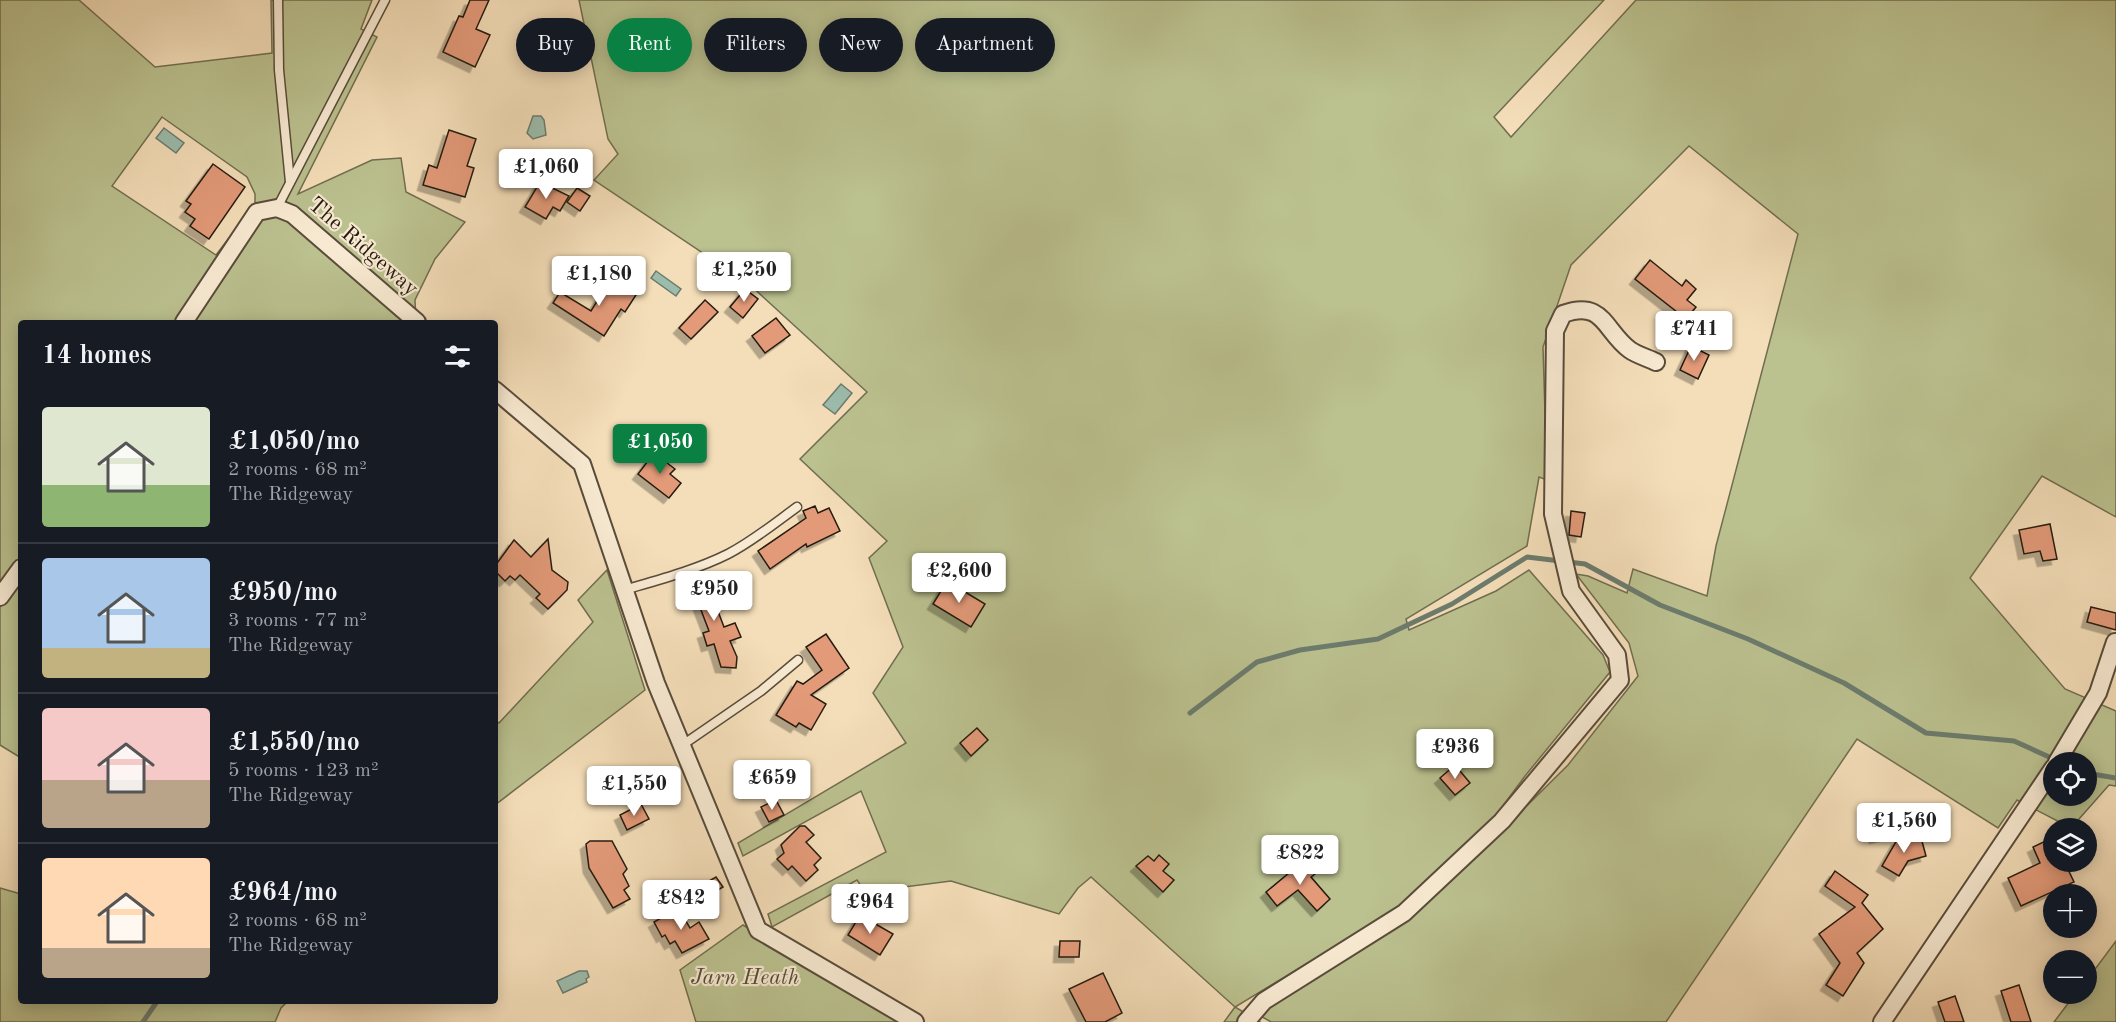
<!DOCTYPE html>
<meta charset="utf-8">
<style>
:root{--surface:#171b24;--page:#20242c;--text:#f1f3f6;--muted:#9ea1a6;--line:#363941;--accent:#0b8043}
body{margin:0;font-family:"Old Standard TT",serif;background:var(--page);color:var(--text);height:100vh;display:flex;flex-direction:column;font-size:22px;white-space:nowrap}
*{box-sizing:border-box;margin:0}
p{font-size:20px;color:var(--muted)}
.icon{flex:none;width:33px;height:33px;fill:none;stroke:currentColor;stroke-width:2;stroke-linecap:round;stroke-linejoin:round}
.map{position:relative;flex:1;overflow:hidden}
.side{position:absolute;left:18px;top:320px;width:480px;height:684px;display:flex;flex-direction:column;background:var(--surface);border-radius:6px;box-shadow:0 3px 15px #0003}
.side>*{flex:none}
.top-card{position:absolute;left:516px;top:18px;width:570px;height:54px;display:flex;gap:12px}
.fabs{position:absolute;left:2043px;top:752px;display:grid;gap:12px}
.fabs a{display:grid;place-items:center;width:54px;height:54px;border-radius:50%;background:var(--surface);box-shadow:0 3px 15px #0003;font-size:30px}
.price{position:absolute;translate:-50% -51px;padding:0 14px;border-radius:6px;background:#fff;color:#222;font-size:20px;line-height:39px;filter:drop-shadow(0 2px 3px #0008)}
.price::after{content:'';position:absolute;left:50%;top:36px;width:18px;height:14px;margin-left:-9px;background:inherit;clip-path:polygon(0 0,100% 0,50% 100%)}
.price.selected{background:var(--accent);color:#fff}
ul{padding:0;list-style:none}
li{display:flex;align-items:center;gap:18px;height:150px;padding:0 24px}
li+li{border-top:2px solid var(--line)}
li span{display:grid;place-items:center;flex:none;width:168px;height:120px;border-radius:6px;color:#555}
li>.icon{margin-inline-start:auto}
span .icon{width:72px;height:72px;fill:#fffc;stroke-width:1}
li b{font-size:26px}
h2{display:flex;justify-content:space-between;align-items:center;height:72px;padding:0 24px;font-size:26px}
.chip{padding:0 21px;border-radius:27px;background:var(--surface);box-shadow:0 3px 15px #0003;font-size:21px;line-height:54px}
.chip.selected{background:var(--accent);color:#fff}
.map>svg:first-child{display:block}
.green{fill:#bbc18f;stroke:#706e50;stroke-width:1.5;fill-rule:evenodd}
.water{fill:#9cbcac;stroke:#6c7c6e;stroke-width:1.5}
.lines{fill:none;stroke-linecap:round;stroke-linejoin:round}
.stream{stroke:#6c7c6e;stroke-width:5}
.building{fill:#e39a79;stroke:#251b11;stroke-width:1.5;filter:url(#shadow)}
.lane-casing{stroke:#594c3b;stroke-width:11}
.street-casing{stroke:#594c3b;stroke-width:20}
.lane{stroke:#f8ead2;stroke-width:8}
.street{stroke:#f8ead2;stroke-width:16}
.labels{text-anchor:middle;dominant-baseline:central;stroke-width:4.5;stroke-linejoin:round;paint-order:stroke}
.street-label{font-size:22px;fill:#251b11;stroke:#f8ead2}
.park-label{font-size:22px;font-style:italic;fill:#524d37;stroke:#f8ead2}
</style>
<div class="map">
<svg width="2116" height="1022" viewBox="0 0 2116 1022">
<defs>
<filter id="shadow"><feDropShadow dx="-5.5" dy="5.5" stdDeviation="0" flood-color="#0004"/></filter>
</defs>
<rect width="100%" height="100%" fill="#f4deb9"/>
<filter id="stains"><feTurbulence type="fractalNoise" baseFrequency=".00333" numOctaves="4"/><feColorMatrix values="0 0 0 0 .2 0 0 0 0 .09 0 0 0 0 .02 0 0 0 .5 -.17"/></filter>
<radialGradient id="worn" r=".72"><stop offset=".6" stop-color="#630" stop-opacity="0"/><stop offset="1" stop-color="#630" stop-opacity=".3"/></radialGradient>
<g class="green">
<path d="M 0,0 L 79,0 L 155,67 L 272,53 L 271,0 L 372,0 L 361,29 L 377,37 L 298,194 L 372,160 L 401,158 L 406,192 L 465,222 L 435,259 L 415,300 L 416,322 L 21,322 L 21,758 L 0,745 ZM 162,117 L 247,177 L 255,194 L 255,204 L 216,255 L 112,186 Z"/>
<path d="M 579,0 L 1604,0 L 1494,117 L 1511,137 L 1636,0 L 2116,0 L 2116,517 L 2042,476 L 1970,578 L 2065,689 L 2116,711 L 2116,786 L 2109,785 L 2071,828 L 2017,800 L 1998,828 L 1857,739 L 1666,1022 L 1271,1022 L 1259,1015 L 1269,1004 L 1402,923 L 1458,874 L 1568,765 L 1638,676 L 1629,643 L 1576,574 L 1588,576 L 1627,593 L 1633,569 L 1707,596 L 1716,546 L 1798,234 L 1689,146 L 1571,265 L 1543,347 L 1547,480 L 1539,477 L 1527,546 L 1406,619 L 1409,630 L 1496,591 L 1529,570 L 1603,655 L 1610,672 L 1525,776 L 1488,826 L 1400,907 L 1235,1007 L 1260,1022 L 1224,1022 L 1235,1007 L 1091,877 L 1078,888 L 1059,914 L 951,881 L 865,892 L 857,880 L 772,927 L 768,914 L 886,852 L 861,791 L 743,856 L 738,843 L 906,743 L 873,693 L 903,647 L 869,558 L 887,541 L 800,459 L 867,392 L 749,284 L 594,180 L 618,154 L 608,139 ZM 2054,762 L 2086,762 L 2086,795 L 2054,795 Z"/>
<polygon points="607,570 645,690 495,805 495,720 499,723 593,622 578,600"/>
<polygon points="0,888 21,894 21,1000 288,1001 281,1008 275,1022 0,1022"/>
<polygon points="743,925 902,1022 696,1022 680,970"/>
<polygon points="2116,941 2116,1022 2054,1022 2076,993 2086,993 2087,980"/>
</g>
<g class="water">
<polygon points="533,116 541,116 544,120 546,135 533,139 527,133"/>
<polygon points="164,128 184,143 176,153 156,138"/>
<polygon points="656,271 681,289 676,296 651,278"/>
<polygon points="841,384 852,393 835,414 823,405"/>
<polygon points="579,971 587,971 589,977 586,979 587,982 563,993 557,981"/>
</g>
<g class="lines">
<g class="stream">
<polyline points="1190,713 1257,662 1300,650 1378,639 1452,604 1527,557 1585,564 1660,605 1748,639 1844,683 1926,733 2014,741 2056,760"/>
<polyline points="2086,773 2116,778"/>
<polyline points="143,1022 158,1000"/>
</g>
</g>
<g class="building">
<polygon points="470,0 489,0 476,29 490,35 475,67 443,52 459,16 463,17"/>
<polygon points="449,130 476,139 467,166 474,168 465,197 423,185 429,165 437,168"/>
<polygon points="213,164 245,187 209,239 190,226 195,219 185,212 191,204 186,201"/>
<polygon points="540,182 569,196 560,211 553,207 546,219 525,207"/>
<polygon points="577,188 590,196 580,211 567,202"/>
<polygon points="1650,260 1682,286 1686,280 1696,289 1687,300 1696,307 1686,319 1635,279"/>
<polygon points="611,279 636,295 625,312 621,309 604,336 553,303 560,292 591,311"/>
<polygon points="745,289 758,299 743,318 730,307"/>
<polygon points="705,300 718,312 691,339 679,328"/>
<polygon points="776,318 790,335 765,353 752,336"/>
<polygon points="1691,346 1709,355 1698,379 1680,370"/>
<polygon points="654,453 675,469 670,474 681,483 669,498 638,474"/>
<polygon points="815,506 818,513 829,508 840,531 807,547 806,544 770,569 758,551 806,518 803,511"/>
<polygon points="1571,511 1585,513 1581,537 1569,535"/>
<polygon points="2050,524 2057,559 2043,561 2040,551 2024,554 2019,530"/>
<polygon points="548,539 552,570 568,582 567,590 548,609 536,598 540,594 520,575 515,580 510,576 505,581 495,571 495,566 514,540 531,557"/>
<polygon points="703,572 724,627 735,623 741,637 730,641 737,657 736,668 721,667 714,644 707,646 703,633 709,631 696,597 692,598 686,584 691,582 689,577"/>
<polygon points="947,581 985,604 971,627 933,604"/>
<polygon points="2091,607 2116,613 2116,630 2087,622"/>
<polygon points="826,634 849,668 811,695 826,704 811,730 799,723 796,727 776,715 797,681 803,684 822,670 806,647"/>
<polygon points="977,728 988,740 971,756 960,743"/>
<polygon points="1455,765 1470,783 1455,795 1440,778"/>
<polygon points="776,800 784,815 769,822 761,807"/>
<polygon points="641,804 649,819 627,830 620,815"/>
<polygon points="1897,809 1903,831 1875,838 1869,816"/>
<polygon points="800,826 805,826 814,835 806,842 821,858 814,865 818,870 806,881 792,866 788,870 777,859 784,853 781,845"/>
<polygon points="1920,834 1926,856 1908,861 1899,876 1882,866 1897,840"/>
<polygon points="2054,837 2054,861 2064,861 2074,882 2021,906 2008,878 2040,863 2033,847"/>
<polygon points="590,841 612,841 627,869 623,874 629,886 624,890 630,899 613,908 589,868 586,844"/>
<polygon points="1159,855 1169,864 1163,871 1174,880 1163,892 1136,866 1148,856 1154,861"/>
<polygon points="1307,858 1319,871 1311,877 1330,899 1317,911 1298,890 1277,906 1266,892"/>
<polygon points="1835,871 1868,895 1862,903 1883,929 1857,953 1864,963 1843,996 1826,985 1840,963 1819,934 1855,907 1825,886"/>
<polygon points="716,877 723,887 708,896 702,885"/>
<polygon points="678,908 690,928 699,922 709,939 682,953 675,941 670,944 665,935 662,937 654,922"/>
<polygon points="860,915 893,934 880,955 848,935"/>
<polygon points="1060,941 1080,941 1079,957 1059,957"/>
<polygon points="1103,973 1122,1013 1105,1022 1086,1022 1069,989"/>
<polygon points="2019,985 2031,1022 2011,1022 2001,991"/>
<polygon points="1955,996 1964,1022 1945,1022 1938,1002"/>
</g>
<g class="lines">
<g class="lane-casing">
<g id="lane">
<polyline points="278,0 279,70 290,182"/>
<polyline points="277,208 385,0"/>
<path d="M 624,590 C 658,580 696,570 728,554 C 753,541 775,523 797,507"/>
<polyline points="681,746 761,691 798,660"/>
</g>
</g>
<g class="street-casing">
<g id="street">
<polyline points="184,322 257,212 277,208 292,214 417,322"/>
<polyline points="495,390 582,464 656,683 758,930 915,1022"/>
<polyline points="0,597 21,568"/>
<polyline points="2057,762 2098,693 2115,642"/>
<path d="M 1246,1022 L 1264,1001 L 1404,913 L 1502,821 L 1620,680 L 1617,655 L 1571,591 L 1553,514 L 1555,331 L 1563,314 C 1604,299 1604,331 1630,350 C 1637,355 1648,358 1656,362"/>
<polyline points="1882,1022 2054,767"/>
</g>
</g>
<use href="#lane" class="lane"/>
<use href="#street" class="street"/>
</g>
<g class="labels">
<g class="street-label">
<text transform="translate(363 247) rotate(41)">The Ridgeway</text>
</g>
<g class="park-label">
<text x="745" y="978">Jarn Heath</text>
</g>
</g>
<rect width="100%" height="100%" filter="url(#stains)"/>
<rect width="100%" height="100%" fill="url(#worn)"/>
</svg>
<div class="fabs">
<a><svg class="icon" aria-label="locate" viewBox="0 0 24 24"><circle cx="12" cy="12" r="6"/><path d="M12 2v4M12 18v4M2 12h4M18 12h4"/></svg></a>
<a><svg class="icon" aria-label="layers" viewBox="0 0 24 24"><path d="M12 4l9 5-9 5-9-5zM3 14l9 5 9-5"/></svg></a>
<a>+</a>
<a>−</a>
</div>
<b class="price" style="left:546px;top:200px">£1,060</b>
<b class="price" style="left:744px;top:303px">£1,250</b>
<b class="price" style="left:599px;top:307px">£1,180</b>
<b class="price" style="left:1694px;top:362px">£741</b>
<b class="price selected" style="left:660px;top:475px">£1,050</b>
<b class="price" style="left:959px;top:604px">£2,600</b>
<b class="price" style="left:714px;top:622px">£950</b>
<b class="price" style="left:1455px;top:780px">£936</b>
<b class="price" style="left:772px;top:811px">£659</b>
<b class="price" style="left:634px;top:817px">£1,550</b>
<b class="price" style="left:1904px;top:854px">£1,560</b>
<b class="price" style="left:1300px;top:886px">£822</b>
<b class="price" style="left:681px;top:931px">£842</b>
<b class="price" style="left:870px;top:935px">£964</b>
<div class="top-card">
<a class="chip">Buy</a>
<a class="chip selected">Rent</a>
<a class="chip">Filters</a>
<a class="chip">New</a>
<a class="chip">Apartment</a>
</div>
<section class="side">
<h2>14 homes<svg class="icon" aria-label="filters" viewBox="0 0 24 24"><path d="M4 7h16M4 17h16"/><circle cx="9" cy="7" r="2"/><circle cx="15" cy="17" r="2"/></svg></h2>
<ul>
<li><span style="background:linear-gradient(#dfe7d0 65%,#8fb573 0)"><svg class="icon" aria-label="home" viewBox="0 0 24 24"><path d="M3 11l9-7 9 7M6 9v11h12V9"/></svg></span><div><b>£1,050/mo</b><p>2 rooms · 68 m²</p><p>The Ridgeway</p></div></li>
<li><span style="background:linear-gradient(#a9c7e8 75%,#c2b280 0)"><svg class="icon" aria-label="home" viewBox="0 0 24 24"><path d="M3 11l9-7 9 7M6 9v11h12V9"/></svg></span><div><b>£950/mo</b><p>3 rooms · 77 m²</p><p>The Ridgeway</p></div></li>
<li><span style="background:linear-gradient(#f6c9c9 60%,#b9a48a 0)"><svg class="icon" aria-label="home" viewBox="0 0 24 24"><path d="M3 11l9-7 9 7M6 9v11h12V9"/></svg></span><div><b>£1,550/mo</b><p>5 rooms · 123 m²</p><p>The Ridgeway</p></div></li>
<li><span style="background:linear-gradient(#ffd9b3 75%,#b9a48a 0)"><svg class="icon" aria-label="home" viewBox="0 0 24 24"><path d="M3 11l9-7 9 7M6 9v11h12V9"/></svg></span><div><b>£964/mo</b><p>2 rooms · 68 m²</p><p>The Ridgeway</p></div></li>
</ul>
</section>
</div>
